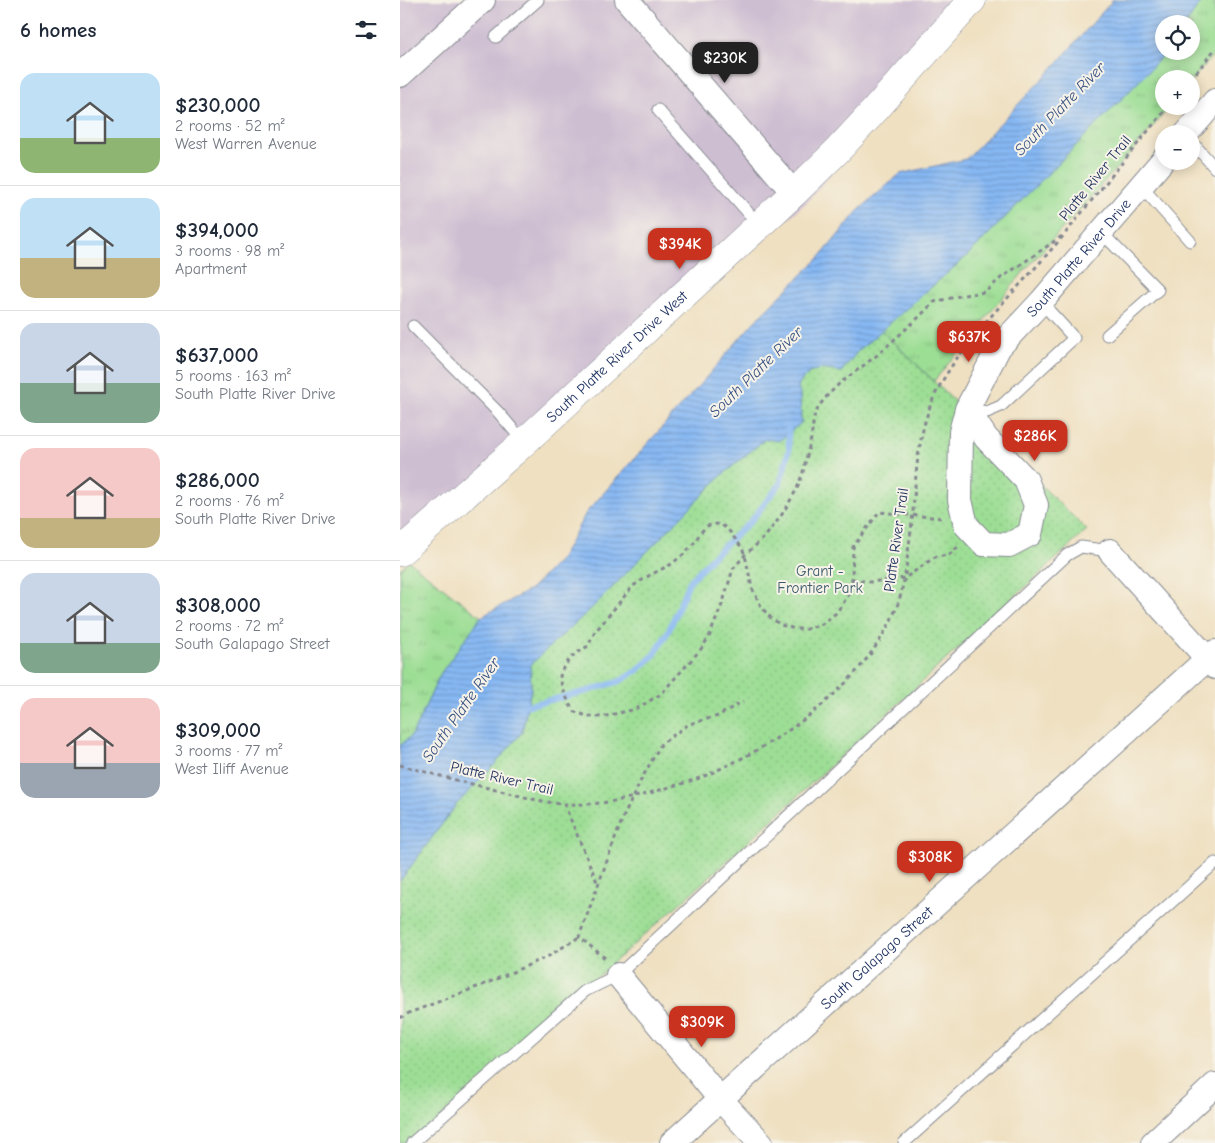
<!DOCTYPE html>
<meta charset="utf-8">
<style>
:root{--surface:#fff;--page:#f6f6f7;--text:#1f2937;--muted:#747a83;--line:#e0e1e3;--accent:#c8321e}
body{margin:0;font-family:"Comic Neue",sans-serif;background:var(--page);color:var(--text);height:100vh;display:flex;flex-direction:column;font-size:19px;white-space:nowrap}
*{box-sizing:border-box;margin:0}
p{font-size:16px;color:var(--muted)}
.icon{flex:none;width:28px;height:28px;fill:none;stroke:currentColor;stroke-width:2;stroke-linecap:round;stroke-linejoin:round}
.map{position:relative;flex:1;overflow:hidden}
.drawer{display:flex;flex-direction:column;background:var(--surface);width:400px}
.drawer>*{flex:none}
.fabs{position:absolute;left:755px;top:15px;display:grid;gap:10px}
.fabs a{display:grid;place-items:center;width:45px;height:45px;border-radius:50%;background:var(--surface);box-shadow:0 2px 12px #0003;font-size:25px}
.price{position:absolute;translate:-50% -42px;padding:0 11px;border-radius:10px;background:var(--accent);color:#fff;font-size:16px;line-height:32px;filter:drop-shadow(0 1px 2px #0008)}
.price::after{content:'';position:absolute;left:50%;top:30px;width:15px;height:11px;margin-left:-8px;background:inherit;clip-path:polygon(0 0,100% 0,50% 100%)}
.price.active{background:#222;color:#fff}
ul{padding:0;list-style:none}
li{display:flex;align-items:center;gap:15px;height:125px;padding:0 20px}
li+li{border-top:1px solid var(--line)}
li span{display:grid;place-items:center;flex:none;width:140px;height:100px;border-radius:15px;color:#555}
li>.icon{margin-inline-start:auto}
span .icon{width:60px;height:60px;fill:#fffc;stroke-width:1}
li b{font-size:21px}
h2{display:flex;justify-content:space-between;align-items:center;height:60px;padding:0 20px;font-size:21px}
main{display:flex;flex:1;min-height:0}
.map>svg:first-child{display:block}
.industrial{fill:#cebed2}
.grass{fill:url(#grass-tufts);stroke:#5c867a}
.park{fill:url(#park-dots);stroke:#5c867a}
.water{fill:url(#water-rules);stroke:#5174a8}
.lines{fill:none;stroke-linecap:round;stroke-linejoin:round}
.stream{stroke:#87b8f3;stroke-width:6}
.lane-casing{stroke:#858890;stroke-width:13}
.street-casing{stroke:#858890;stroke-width:26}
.secondary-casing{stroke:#858890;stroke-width:29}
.path{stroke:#858890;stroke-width:3;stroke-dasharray:4 4;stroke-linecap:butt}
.lane{stroke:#fff;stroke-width:11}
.street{stroke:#fff;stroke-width:24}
.secondary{stroke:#fff;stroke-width:28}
.labels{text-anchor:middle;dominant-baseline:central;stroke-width:4;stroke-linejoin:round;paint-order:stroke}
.street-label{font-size:15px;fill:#1b2f5e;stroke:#f7f3e8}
.park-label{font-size:15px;fill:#3c5b6c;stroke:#f7f3e8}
.water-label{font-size:16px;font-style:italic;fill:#365183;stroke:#f7f3e8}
</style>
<main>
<section class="drawer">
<h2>6 homes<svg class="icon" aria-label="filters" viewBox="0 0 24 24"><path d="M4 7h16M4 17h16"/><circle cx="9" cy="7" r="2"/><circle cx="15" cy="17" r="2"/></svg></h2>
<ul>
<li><span style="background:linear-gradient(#bfe0f5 65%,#8fb573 0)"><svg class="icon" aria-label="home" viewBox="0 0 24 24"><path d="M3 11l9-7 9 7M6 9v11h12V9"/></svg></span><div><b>$230,000</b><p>2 rooms · 52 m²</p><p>West Warren Avenue</p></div></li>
<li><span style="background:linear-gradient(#bfe0f5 60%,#c2b280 0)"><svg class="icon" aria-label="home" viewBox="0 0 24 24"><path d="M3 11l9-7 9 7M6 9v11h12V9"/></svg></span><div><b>$394,000</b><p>3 rooms · 98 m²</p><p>Apartment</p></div></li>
<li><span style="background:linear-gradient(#c9d6e8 60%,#7fa58c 0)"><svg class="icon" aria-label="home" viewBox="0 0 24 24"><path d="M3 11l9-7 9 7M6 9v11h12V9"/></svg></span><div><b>$637,000</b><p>5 rooms · 163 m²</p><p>South Platte River Drive</p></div></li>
<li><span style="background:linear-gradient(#f6c9c9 70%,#c2b280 0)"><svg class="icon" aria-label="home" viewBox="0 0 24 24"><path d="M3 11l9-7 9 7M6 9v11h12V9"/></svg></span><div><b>$286,000</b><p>2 rooms · 76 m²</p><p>South Platte River Drive</p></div></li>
<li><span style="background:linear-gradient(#c9d6e8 70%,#7fa58c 0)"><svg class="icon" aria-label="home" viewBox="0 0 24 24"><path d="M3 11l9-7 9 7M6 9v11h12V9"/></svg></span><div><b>$308,000</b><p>2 rooms · 72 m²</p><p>South Galapago Street</p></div></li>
<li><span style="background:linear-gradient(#f6c9c9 65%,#9aa5b1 0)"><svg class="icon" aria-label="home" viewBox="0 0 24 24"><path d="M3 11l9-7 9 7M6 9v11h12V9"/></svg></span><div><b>$309,000</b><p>3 rooms · 77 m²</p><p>West Iliff Avenue</p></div></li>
</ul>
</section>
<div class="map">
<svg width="815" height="1143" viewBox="0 0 815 1143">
<defs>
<pattern id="grass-tufts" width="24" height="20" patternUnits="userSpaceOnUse" patternTransform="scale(1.25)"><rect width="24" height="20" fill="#9dde95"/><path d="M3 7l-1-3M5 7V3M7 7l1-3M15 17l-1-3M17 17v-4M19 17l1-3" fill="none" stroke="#87bf83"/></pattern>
<pattern id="park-dots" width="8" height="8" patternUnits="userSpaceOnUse" patternTransform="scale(1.25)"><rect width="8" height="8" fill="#9dde95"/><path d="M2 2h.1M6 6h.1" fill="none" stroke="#87bf83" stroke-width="1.8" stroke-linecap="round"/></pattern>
<pattern id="water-rules" width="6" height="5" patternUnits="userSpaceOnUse" patternTransform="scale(1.25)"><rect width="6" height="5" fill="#87b8f3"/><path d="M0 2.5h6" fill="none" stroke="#6e96c8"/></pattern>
</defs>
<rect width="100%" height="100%" fill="#f7f3e8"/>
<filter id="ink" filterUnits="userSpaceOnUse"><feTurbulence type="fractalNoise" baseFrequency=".02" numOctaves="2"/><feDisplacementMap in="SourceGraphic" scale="10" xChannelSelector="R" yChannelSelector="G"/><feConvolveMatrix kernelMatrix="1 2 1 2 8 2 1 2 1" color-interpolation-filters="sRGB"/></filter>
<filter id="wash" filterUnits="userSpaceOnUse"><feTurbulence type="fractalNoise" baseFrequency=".0096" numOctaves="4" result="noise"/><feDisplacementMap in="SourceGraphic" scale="20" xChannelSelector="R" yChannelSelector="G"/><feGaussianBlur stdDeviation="1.12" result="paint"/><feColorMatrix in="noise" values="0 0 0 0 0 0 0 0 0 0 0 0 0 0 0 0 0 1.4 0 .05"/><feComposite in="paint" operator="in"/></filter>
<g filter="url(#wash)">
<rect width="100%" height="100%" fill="#efe0c1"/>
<polygon class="industrial" points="0,0 576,0 407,202 0,561"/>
<g class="grass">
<polygon points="804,0 815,0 815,53 791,81 791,79 764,79 764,106 770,106 741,141 625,270 534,381 481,330 568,255 747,73 766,51 791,51 791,24 786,24 797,7"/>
<polygon points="9,561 81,617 41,673 12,735 0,746 0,569"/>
</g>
<path class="park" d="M 481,330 L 687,530 L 327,861 L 12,1143 L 0,1143 L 0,881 L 56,805 L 95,764 L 122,732 L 131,689 L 129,665 L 195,605 L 321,476 L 365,439 L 401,423 L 400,395 L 398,386 C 410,366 420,368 441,372 L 457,351 Z"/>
<path class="water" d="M 713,0 L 804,0 L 797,7 L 786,24 L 764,24 L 764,51 L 766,51 L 747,73 L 568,255 L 458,351 L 441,372 C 420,368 410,366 398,386 L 400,395 L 401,423 L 379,441 L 365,439 L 321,476 L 195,605 L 130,665 L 131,689 L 122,732 L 95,764 L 56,805 L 0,881 L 0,746 L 12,735 L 41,673 L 81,617 L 131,589 L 162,557 L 186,513 L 304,380 L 353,323 L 421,256 L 458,211 L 500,174 L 566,159 L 651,70 Z"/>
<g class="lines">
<polyline class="stream" points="121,707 188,691 220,681 238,670 255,654 269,630 289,582 312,557 350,522 380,484 389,450 388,427"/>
</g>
</g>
<g filter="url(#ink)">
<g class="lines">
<g class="lane-casing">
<g id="lane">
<polyline points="96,37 138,0"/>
<polyline points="258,110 359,225"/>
<polyline points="791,141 815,168"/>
<polyline points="741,186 790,241"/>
<polyline points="701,232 758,290 707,335"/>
<polyline points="13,326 98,412 124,442"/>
<polyline points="569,409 587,412 601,406 674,338 641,302"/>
<polyline points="12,1143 185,991 218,975 667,555 681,547 710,551"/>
<polyline points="504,1143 815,863"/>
</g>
</g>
<g class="street-casing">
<g id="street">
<polyline points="227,0 394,193"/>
<polyline points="0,75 83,0"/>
<polyline points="786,134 815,101"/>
<path id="s1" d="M 567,409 L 586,438 L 626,480 L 636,505 L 630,534 L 609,545 L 584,544 L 566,525 L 560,500 L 561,432 L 567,409 L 599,347 L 641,302 L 764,159"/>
<polyline points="710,551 815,667"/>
<polyline points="218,975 320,1099 361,1143"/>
<path id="s2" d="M 272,1143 L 815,652"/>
<polyline points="753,1143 815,1085"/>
</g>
</g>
<g class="secondary-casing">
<g id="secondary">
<path id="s3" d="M 0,552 L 120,446 L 394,193 L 437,151 L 475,110 L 572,0"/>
</g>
</g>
<g class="path">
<polyline points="791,79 815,49"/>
<polyline points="541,518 479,512 453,547 452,579 448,596 436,613 422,624 407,629 395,629 381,625 371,618 362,608 352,588 345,555 342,548 330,532 322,525 315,524 307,526 300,533 295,542 284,554 270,565 250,575 233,586 195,632 188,646 174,655 164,666 160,676 162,687 170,705 175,712 187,716 202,717 236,709 261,694 301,649 309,637 323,602 333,569 345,555 365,537 381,516 397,489 403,472 411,439 414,417 419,406 427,396 439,384 476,356 516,320 534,302 564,295 585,292 601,278 665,234"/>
<polyline points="452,579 470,582 505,578 535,557 549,555 558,547"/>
<path d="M 0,765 C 32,774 64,782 96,790 C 119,795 142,803 165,804 C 199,806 230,799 263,789 C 276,785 289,782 302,777 C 378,745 463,688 496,609 C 503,591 506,571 508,552 C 510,538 512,525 513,511 C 516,473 518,432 534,397 C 560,342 611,297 650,251 C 663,237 675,221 687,206 C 714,173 741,139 769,106"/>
<polyline points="164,804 198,884"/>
<polyline points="205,958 179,937 222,820 241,780 261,744 289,724 318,716 343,701"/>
<polyline points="0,1018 9,1013 85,984 147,957 179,937"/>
</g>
<use href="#lane" class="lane"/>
<use href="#street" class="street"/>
<use href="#secondary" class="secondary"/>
</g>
</g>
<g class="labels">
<g class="street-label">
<text transform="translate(695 178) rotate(-51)">Platte River Trail</text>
<text stroke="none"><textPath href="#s1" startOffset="531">South Platte River Drive</textPath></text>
<text stroke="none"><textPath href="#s3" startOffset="292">South Platte River Drive West</textPath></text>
<text transform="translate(496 540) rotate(-82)">Platte River Trail</text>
<text transform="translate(102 778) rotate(13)">Platte River Trail</text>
<text stroke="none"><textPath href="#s2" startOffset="276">South Galapago Street</textPath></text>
</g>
<g class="park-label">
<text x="420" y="571">Grant -<tspan x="420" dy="17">Frontier Park</tspan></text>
</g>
<g class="water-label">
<text transform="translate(660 109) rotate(-46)">South Platte River</text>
<text transform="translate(356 372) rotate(-44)">South Platte River</text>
<text transform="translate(61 710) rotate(-55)">South Platte River</text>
</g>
</g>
</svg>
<div class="fabs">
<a><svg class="icon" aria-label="locate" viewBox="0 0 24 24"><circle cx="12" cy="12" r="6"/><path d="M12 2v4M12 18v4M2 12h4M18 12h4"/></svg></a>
<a>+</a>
<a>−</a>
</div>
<b class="price active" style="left:325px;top:84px">$230K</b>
<b class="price" style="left:280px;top:270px">$394K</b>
<b class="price" style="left:569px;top:363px">$637K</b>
<b class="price" style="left:635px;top:462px">$286K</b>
<b class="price" style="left:530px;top:883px">$308K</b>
<b class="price" style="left:302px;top:1048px">$309K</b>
</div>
</main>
